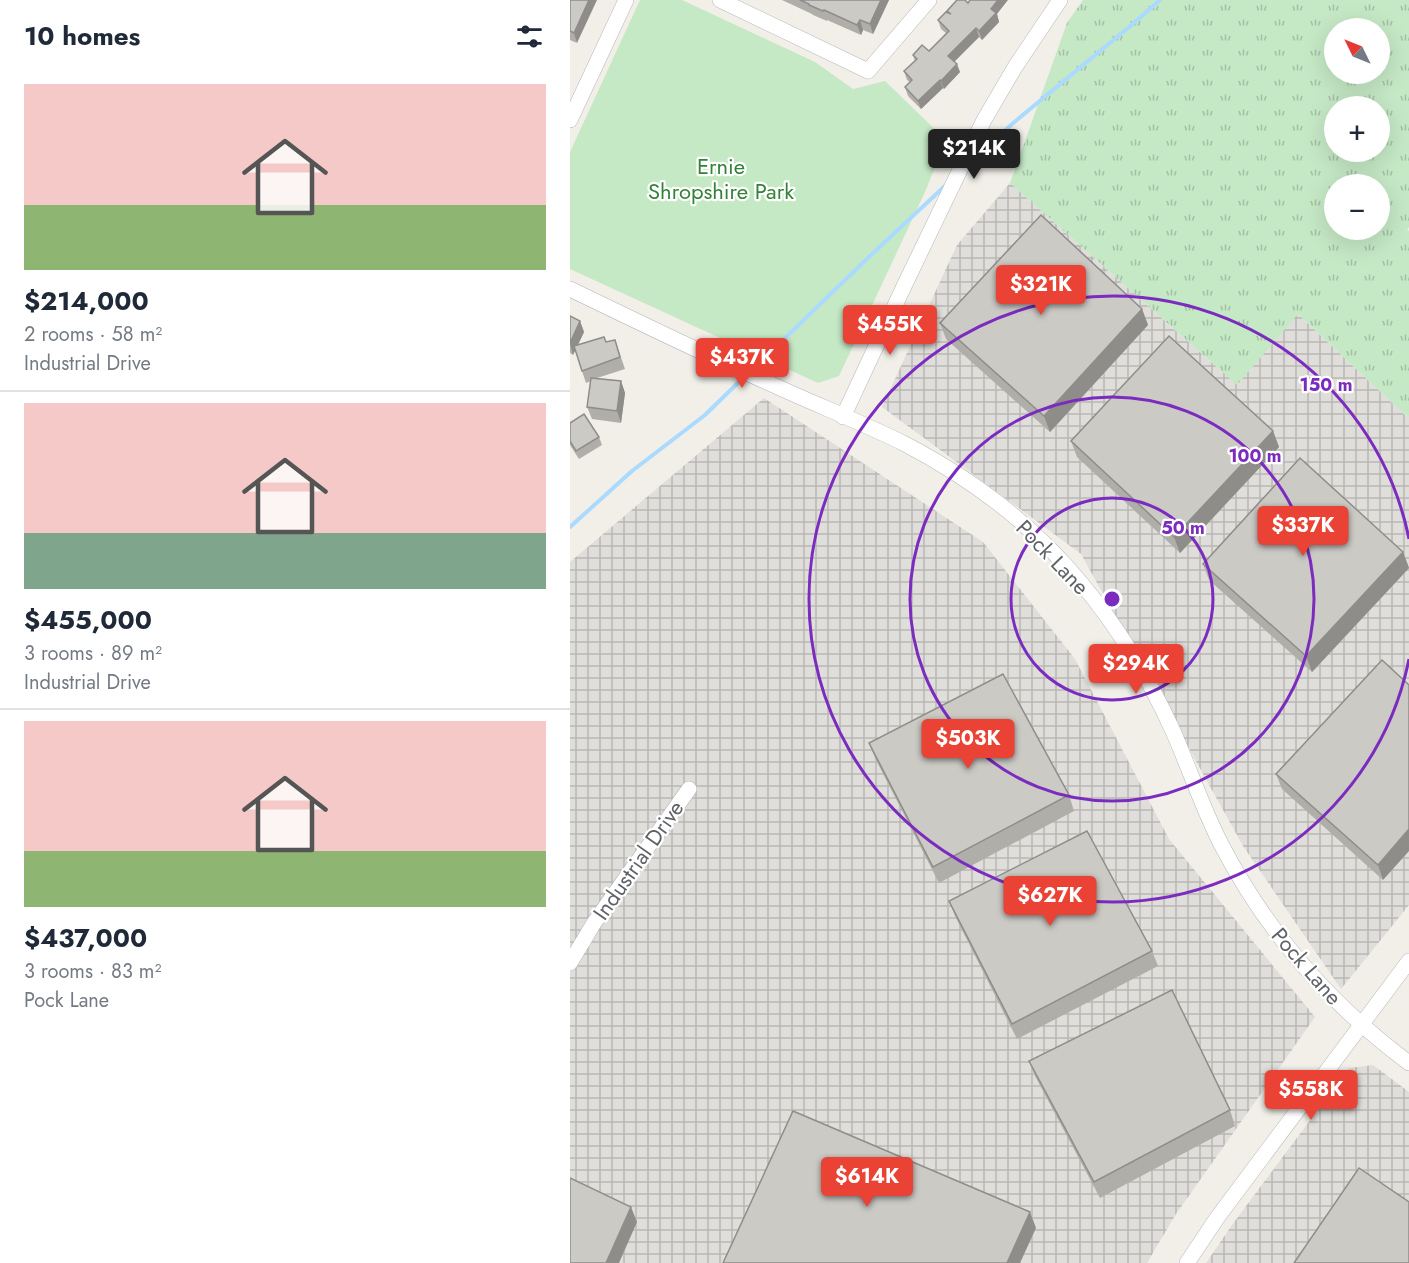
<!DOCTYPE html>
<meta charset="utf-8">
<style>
:root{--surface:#fff;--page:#f2f2f3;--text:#1f2937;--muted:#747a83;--line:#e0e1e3;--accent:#ea4335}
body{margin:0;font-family:Jost,sans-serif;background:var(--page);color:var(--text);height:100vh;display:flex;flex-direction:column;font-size:22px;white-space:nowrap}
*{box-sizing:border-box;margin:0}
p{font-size:20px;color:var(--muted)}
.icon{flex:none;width:33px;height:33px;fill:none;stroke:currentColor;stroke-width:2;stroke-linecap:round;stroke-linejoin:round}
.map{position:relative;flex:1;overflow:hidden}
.sheet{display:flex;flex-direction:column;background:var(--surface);width:570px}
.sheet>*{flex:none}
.needle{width:39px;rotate:313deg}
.controls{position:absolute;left:754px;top:18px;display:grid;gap:12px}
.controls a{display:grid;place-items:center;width:66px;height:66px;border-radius:50%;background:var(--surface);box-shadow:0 6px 24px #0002;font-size:30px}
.price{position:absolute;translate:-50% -51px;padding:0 14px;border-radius:6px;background:var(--accent);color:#fff;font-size:20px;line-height:39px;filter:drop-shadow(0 2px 3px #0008)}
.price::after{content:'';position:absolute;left:50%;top:36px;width:18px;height:14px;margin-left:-9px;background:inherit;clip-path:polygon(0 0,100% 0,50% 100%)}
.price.selected{background:#222;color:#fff}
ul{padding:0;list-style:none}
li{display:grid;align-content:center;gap:12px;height:318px;padding:0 24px}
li+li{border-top:2px solid var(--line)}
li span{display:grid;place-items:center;height:186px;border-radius:0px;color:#555}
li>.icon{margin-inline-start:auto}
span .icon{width:108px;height:108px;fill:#fffc;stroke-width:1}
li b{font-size:26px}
h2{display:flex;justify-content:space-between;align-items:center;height:72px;padding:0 24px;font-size:26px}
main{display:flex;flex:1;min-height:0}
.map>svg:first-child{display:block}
.industrial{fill:url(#industrial-grid)}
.grass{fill:url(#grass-tufts);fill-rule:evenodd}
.park{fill:#c5e8c5}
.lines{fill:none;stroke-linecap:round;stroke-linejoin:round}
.stream{stroke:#aadaff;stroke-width:4}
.minor-casing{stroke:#b5b8bc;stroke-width:16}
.minor{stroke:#fff;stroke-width:15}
.wall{fill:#afaea9}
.shaded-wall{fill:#8f8d8a}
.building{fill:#cccac5;stroke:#8f8d8a;stroke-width:1.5}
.ring{fill:none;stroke:#7b2cbf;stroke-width:3}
.labels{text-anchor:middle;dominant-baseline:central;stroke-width:4.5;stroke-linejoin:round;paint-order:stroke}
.park-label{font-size:22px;fill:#348238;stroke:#fff}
.street-label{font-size:22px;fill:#5f6368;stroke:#fff}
.centre{fill:#7b2cbf;stroke:#fff;stroke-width:3}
.ring-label{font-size:18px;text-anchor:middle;font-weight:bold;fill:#7b2cbf;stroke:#fff;stroke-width:4.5;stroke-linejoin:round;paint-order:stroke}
</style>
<main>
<section class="sheet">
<h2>10 homes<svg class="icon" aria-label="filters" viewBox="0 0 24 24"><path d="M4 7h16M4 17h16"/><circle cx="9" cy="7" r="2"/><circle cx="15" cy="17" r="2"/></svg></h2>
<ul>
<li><span style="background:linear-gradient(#f6c9c9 65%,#8fb573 0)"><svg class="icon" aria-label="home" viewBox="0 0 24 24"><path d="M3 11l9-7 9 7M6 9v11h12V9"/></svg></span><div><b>$214,000</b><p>2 rooms · 58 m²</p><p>Industrial Drive</p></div></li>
<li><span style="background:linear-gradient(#f6c9c9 70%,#7fa58c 0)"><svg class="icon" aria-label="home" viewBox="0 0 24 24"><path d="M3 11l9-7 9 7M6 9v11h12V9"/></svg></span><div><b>$455,000</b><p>3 rooms · 89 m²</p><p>Industrial Drive</p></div></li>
<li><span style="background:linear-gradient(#f6c9c9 70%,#8fb573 0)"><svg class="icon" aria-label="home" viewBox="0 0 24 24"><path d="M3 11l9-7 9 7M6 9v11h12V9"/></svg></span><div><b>$437,000</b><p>3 rooms · 83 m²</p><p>Pock Lane</p></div></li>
</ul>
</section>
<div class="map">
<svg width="839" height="1263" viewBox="0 0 839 1263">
<defs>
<pattern id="industrial-grid" width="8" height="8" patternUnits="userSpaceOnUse" patternTransform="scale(1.5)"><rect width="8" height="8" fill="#e0deda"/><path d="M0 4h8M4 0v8" fill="none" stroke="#b9b8b5"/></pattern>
<pattern id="grass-tufts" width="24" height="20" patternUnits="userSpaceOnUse" patternTransform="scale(1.5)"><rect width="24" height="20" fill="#c5e8c5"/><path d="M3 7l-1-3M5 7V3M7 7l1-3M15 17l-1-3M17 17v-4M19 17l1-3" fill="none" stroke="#a3c0a4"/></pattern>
</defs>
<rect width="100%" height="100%" fill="#f1efe8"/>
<g class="industrial">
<polygon points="440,183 650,370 728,314 835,415 839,416 839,905 771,989 673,846 511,554 312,407 387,245"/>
<polygon points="194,398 413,542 505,659 599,839 745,1017 606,1214 577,1263 0,1263 0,562"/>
<polygon points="803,1065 839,1092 839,1263 636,1263 662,1225 779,1068"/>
</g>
<path class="grass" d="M 513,0 L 839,0 L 839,227 L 837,230 L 839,231 L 839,416 L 835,415 L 728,314 L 667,385 L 440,183 L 497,23 ZM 765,28 L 810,28 L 810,74 L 765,74 ZM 765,106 L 810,106 L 810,152 L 765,152 ZM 765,184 L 810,184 L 810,230 L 765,230 Z"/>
<polygon class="park" points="70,0 112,0 245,62 283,89 315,81 376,140 355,192 269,376 248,383 0,269 0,152"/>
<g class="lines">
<g class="stream">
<polyline points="400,164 442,124 564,23 590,0"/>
<polyline points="182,370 301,255 376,185"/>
<polyline points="0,527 62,471 135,415 174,377"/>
</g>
<g class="minor-casing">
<g id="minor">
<polyline points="150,0 298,71 359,0"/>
<polyline points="0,120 56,0"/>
<path d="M 0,289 C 66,321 132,353 199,383 C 244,404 291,422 335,444 C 402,479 463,525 511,583 C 548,627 578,677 602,729 C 619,767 632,807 651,844 C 696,931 761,1005 839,1063"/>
<polyline points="273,417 336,282 414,120 445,67 490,0"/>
<polyline points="0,963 24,923 119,789"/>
<polyline points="617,1263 647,1218 839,961"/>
</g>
</g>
<use href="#minor" class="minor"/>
</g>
<g class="wall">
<polygon points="0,0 7,43 0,40"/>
<polygon points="212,0 319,0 303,34 293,30 291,35 257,20 257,21 243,15 242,14"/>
<polygon points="398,3 427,14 429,22 412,40 409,37 384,62 390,72 374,89 373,88 351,109 338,96 335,87 340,82 337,80 334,71 345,61 343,55 359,51 376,33 371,29 368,20 378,12 377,11"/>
<polygon points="572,309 578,325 480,432 376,339 370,323"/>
<polygon points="0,316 10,321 14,332 8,345 36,342 45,340 55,369 27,378 51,381 55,393 51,423 22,419 17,407 21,381 16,383 5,350 3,355 0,353"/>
<polygon points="0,423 29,437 32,445 9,459 0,445"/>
<polygon points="703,431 709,447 610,553 507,457 501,441"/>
<polygon points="833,552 839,568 742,672 639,580 633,564"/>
<polygon points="812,660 813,880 712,789 706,774"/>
<polygon points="299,743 499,795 504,811 369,883 305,758"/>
<polygon points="379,901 582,951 588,966 447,1039 385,916"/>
<polygon points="459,1061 660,1110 665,1126 530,1198 465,1076"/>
</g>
<g class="shaded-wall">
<polygon points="19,0 27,0 7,43 4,33"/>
<polygon points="311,0 319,0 303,34 300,24"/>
<polygon points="428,0 438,0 427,14 429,22 412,40 409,31 421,9"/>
<polygon points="290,20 293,30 291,35 287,25"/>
<polygon points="406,28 409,37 381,65 378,56"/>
<polygon points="387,64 390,72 374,89 371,81"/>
<polygon points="370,80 373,88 351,109 348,101"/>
<polygon points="572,309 578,325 480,432 474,416"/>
<polygon points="10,321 14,332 3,355 0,343"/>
<polygon points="51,381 55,393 51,423 47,411"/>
<polygon points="703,431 709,447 610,553 604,537"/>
<polygon points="833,552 839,568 742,672 736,656"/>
<polygon points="839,829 839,851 813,880 808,865"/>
<polygon points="61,1207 67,1222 49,1263 36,1263"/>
<polygon points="460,1212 466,1228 450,1263 437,1263"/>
</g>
<g class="building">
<polygon points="0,0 19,0 4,33 0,31"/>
<polygon points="230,0 311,0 300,24 290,20 287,25 254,10 253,11 239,5 239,4"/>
<polygon points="387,0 395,0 398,3 400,0 428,0 421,9 426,13 409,31 406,28 378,56 387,64 371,81 370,80 348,101 335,87 342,80 334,71 347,59 343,55 352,45 359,51 379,31 368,20 376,12 381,14 377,11"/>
<polygon points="471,215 572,309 474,416 370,323"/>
<polygon points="0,316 10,321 0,343"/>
<polygon points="599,336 703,431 604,537 501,441"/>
<polygon points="34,337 36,342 45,340 50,357 12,371 4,346"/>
<polygon points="21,378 51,381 47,411 17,407"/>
<polygon points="14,414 29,437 6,451 0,441 0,423"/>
<polygon points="730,458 833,552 736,656 633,564"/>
<polygon points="812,660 839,685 839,829 808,865 706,774"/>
<polygon points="433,674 499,795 363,867 299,743"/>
<polygon points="517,831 582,951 442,1024 379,901"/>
<polygon points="602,990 660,1110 524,1182 459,1061"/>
<polygon points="223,1111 460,1212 437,1263 153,1263"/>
<polygon points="789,1168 839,1202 839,1263 724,1263"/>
<polygon points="0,1178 61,1207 36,1263 0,1263"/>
</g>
<g class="ring">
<circle cx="542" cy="599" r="101"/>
<circle cx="542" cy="599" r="202"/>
<path d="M839 659A303 303 0 1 1 839 539"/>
</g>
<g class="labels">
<g class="park-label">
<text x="151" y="166">Ernie<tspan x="151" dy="25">Shropshire Park</tspan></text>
</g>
<g class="street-label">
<text transform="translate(483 557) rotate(46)">Pock Lane</text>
<text transform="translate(68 860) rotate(-55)">Industrial Drive</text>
<text transform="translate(737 966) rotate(49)">Pock Lane</text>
</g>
</g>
<circle cx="542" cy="599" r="9" class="centre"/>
<g class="ring-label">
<text x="756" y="391">150 m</text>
<text x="685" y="462">100 m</text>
<text x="613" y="534">50 m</text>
</g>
</svg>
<div class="controls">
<a><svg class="needle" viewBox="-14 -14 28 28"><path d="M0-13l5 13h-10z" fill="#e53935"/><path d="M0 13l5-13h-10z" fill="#747a83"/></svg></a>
<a>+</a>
<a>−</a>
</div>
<b class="price selected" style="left:404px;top:180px">$214K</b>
<b class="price" style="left:471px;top:316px">$321K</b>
<b class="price" style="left:320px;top:356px">$455K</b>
<b class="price" style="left:172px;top:389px">$437K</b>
<b class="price" style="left:733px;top:557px">$337K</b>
<b class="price" style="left:566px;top:695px">$294K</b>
<b class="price" style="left:398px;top:770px">$503K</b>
<b class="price" style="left:480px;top:927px">$627K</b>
<b class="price" style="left:741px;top:1121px">$558K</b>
<b class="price" style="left:297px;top:1208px">$614K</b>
</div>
</main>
